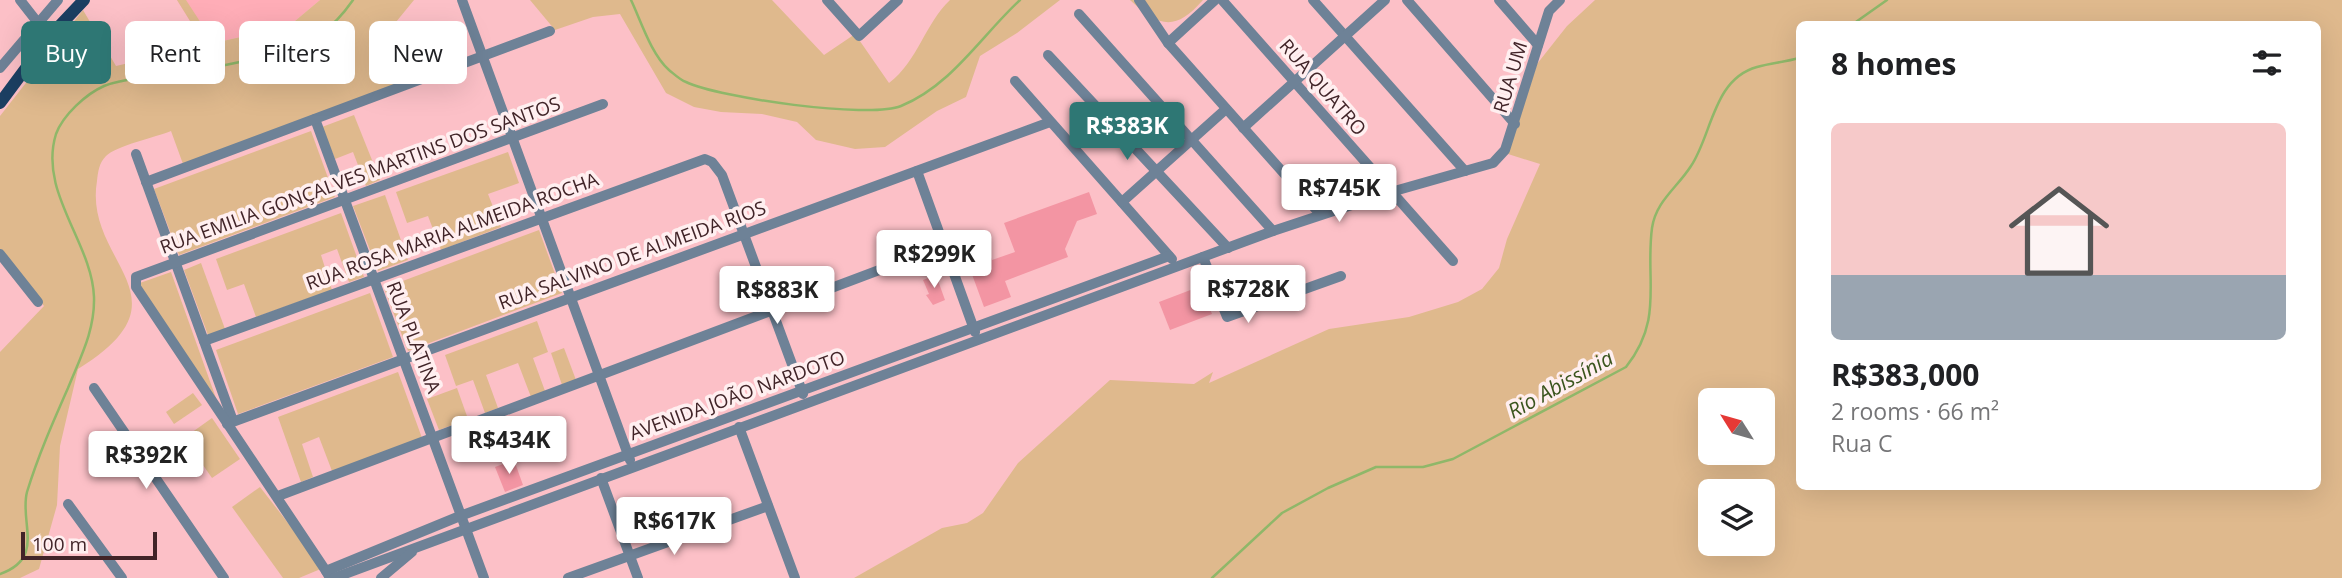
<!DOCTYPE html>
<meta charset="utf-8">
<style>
:root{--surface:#fff;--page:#f6f6f6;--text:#202124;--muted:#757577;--line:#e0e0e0;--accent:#2e7774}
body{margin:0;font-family:"Open Sans",sans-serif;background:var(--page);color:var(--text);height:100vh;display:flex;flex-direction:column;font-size:26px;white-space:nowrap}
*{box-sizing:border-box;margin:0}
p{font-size:23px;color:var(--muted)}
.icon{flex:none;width:38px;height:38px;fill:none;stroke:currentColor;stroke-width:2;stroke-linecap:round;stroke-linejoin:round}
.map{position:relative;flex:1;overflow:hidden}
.side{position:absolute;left:1796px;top:21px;width:525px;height:469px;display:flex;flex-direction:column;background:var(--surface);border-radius:10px;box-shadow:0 7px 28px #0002}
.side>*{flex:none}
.hud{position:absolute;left:21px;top:21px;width:665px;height:63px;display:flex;gap:14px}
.needle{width:46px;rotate:307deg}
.buttons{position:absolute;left:1698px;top:388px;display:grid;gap:14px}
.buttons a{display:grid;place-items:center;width:77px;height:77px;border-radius:10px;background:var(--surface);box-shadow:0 7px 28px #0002;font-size:35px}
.scale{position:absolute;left:21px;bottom:18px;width:136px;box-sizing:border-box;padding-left:7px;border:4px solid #412428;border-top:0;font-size:19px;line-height:24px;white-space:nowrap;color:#412428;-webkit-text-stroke:5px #ffeff0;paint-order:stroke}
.price{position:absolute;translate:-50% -60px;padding:0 16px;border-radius:7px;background:#fff;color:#222;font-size:23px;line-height:46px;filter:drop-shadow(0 2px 4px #0008)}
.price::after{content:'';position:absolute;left:50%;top:42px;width:21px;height:16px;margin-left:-10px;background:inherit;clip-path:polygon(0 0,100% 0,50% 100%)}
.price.selected{background:var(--accent);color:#fff}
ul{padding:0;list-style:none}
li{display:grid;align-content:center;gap:14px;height:371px;padding:0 35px}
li+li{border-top:2px solid var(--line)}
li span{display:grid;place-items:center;height:217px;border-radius:10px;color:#555}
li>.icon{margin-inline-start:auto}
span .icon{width:126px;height:126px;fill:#fffc;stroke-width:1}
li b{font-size:30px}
h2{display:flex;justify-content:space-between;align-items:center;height:84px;padding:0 35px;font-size:30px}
.tag{padding:0 24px;border-radius:10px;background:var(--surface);box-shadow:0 7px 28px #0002;font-size:24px;line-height:63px}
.tag.selected{background:var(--accent);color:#fff}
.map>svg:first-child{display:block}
.built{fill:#ffadb7}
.green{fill:#dfb98d;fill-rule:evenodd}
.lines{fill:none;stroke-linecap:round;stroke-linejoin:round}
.stream{stroke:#8fb769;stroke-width:2.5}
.building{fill:#f395a3}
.minor{stroke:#6e8297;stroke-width:10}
.major{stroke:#1c3f62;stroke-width:12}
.labels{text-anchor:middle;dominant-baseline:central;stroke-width:7;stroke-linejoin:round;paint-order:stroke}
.street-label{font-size:19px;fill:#412428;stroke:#ffeff0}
.water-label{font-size:21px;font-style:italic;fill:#3b551e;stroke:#ffeff0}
</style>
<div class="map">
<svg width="2342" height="578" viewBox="0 0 2342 578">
<rect width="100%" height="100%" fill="#fcc0c7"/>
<polygon class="built" points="177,0 320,0 289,26 205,45"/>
<g class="green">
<path d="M 177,0 L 186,0 L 214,43 L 289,26 L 320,0 L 414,0 L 378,44 L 396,85 L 183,164 L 171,131 C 156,137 116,146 106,156 C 99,163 98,172 97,181 C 83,263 195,297 78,369 L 60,446 L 57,505 L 39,569 L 20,578 L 0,578 L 0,352 L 44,306 L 0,251 L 0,116 L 83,10 L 116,66 L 205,45 Z"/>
<path d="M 530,0 L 772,0 L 824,55 L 855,34 L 889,83 C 918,61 924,25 950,0 L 1060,0 L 1017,33 L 980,56 L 966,97 L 937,111 L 885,147 L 855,149 L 816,140 L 797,122 L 762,114 L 721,112 L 694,107 L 666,93 L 620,14 L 593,17 L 555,30 Z"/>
<path d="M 1130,0 L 1203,0 C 1175,32 1159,27 1130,0 Z"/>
<path d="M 1595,0 L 2342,0 L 2342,578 L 854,578 L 942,528 L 967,523 L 983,513 L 1018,463 L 1110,380 L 1194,384 L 1213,372 L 1209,383 L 1329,329 L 1409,317 L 1458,302 L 1482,289 L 1499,268 L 1507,239 L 1540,164 L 1508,154 L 1537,64 L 1567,26 ZM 1799,24 L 2317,24 L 2317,486 L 1799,486 ZM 1710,401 L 1762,401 L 1762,453 L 1710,453 ZM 1710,492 L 1762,492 L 1762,544 L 1710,544 Z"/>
<polygon points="354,115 380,180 366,186 353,152 335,159 322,127"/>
<polygon points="311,131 335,197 179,255 154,189"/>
<polygon points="508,152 519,183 488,194 501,227 441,250 428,216 407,223 396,192"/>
<polygon points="385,195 408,260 378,271 353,206"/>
<polygon points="341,213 364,277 349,282 337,249 321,255 332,290 256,317 244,284 227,290 216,259"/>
<polygon points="539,230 562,293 408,351 384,288"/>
<polygon points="201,263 225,329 208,335 184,270"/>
<polygon points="171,272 217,401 137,284"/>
<polygon points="370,293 393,357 238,414 216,350"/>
<polygon points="537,321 548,352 533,358 545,391 531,397 518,363 486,375 498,408 485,413 473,380 456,386 445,355"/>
<polygon points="564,348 576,380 562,385 551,353"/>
<polygon points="398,372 422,438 332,471 319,437 302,444 313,477 301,482 278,417"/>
<polygon points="457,388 468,419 439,430 427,399"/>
<polygon points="193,393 202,405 174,424 166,412"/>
<polygon points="212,418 240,459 212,478 184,438"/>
<polygon points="260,487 323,568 299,578 283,578 232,507"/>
</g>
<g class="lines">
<g class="stream">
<path d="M 631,0 C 641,21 651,54 669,70 C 674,74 680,80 686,82 C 720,98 868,119 901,106 C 952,85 981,36 1020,0"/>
<polyline points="1853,24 1887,0"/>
<path d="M 0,574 C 46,558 19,522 27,492 C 38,456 53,422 68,388 C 80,358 95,331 94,297 C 92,242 38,192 56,134 C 63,115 86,94 104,86 C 122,79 138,79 156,76 C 199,71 285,57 320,34 C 334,25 344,13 353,0"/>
<path d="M 1212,578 L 1282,513 L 1328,488 L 1376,467 L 1423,467 L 1453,459 L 1626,367 C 1664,319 1645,281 1652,228 C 1656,201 1677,188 1691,166 C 1712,135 1713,79 1757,67 C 1771,63 1785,62 1799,58"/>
</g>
</g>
<g class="building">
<polygon points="1089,192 1097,214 1077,221 1065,249 1068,257 1005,281 1011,297 984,307 959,239 981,230 992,260 1015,252 1004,223"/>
<polygon points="936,275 945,300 933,305 926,295 929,294 923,280"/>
<polygon points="1201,286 1212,314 1170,330 1159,302"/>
<polygon points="514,460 523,485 505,492 495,467"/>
</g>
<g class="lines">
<g class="minor">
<polyline points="20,0 49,37"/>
<polyline points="462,0 630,460"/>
<polyline points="827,0 859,36 898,0"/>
<polyline points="1139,0 1168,43 1320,214"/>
<polyline points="1222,0 1453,261"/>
<polyline points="1313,0 1465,171"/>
<polyline points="1407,0 1515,124"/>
<polyline points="1499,0 1538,45"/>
<polyline points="1079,14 1273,231"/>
<polyline points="1168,43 1215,0"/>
<polyline points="1048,55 1228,248"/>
<polyline points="0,68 58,0"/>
<polyline points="1015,81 1172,259"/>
<polyline points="315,119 484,578"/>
<polyline points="1243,128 1385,0"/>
<polyline points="136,154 233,421"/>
<polyline points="917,171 975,332"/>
<polyline points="146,182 550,31"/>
<polyline points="1122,202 1226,109"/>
<polyline points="0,254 38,302"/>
<polyline points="1203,257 1227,317 1341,276"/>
<polyline points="204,341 705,159 712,162 722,175 803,394"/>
<polyline points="94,388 224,578"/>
<polyline points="227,424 1050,122"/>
<polyline points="739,427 795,578"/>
<polyline points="601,478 638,578"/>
<polyline points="278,496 943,246"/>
<polyline points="68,504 122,578"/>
<polyline points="326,571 136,287 136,277 603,104"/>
<polyline points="330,578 326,571 460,516 1169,256"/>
<polyline points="334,578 1273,231 1391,192 1493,163 1505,150 1549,11 1560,0"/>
<polyline points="381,578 412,552"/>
<polyline points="568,578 768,506"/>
</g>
<polyline class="major" points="0,103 49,37 84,0"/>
</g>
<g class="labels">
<g class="street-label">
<text transform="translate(1510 77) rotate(-73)">RUA UM</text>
<text transform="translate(1323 87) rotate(49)">RUA QUATRO</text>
<text transform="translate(360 175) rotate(-20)">RUA EMILIA GONÇALVES MARTINS DOS SANTOS</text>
<text transform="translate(452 231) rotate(-20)">RUA ROSA MARIA ALMEIDA ROCHA</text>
<text transform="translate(632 255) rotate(-20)">RUA SALVINO DE ALMEIDA RIOS</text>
<text transform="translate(414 337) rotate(69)">RUA PLATINA</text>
<text transform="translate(737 395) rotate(-20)">AVENIDA JOÃO NARDOTO</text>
</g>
<g class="water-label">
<text transform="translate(1560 384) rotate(-29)">Rio Abissínia</text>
</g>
</g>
</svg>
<div class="buttons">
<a><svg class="needle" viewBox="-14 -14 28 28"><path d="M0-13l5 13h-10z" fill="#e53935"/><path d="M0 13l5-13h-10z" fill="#757577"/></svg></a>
<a><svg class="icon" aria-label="layers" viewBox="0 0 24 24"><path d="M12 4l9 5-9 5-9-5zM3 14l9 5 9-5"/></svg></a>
</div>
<div class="scale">100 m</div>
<b class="price selected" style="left:1127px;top:162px">R$383K</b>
<b class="price" style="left:1339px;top:224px">R$745K</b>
<b class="price" style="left:934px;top:290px">R$299K</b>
<b class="price" style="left:1248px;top:325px">R$728K</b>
<b class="price" style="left:777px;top:326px">R$883K</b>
<b class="price" style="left:509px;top:476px">R$434K</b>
<b class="price" style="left:146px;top:491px">R$392K</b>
<b class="price" style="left:674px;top:557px">R$617K</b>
<div class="hud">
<a class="tag selected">Buy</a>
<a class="tag">Rent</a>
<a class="tag">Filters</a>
<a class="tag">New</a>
</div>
<section class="side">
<h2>8 homes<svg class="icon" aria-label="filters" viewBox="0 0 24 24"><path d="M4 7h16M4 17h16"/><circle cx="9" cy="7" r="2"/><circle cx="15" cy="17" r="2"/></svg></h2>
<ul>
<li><span style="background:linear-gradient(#f6c9c9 70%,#9aa5b1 0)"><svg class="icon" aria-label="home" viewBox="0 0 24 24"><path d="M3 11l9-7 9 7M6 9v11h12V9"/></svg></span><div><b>R$383,000</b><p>2 rooms · 66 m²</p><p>Rua C</p></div></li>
</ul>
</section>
</div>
